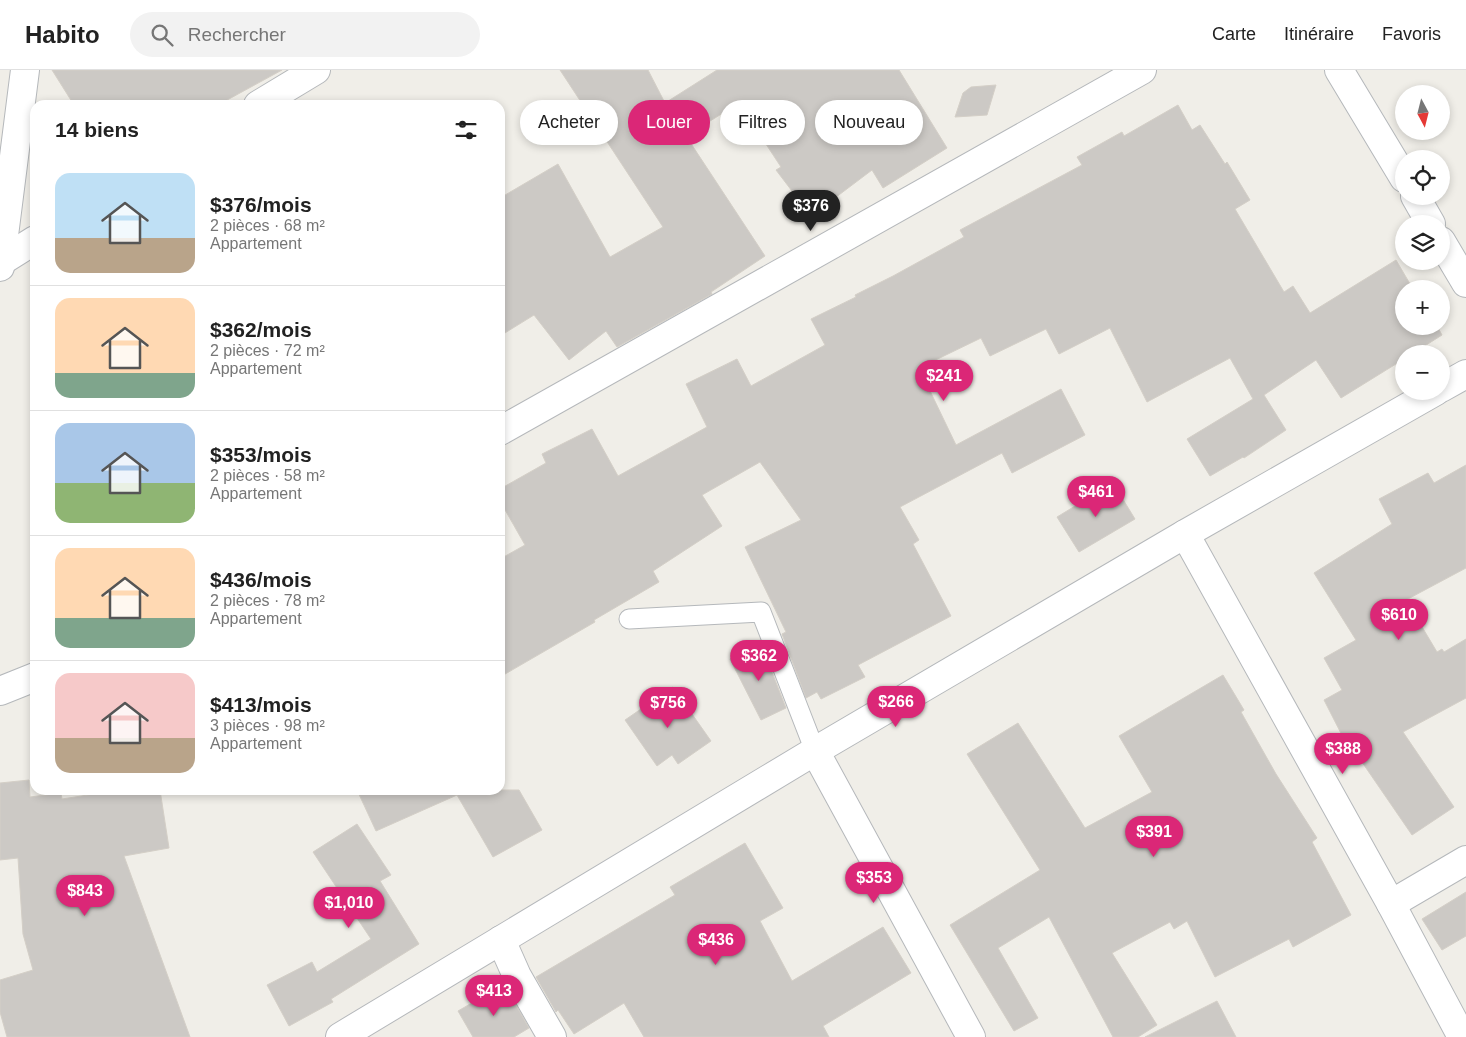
<!DOCTYPE html>
<html lang="fr">
<meta charset="utf-8">
<style>
:root{--surface:#fff;--page:#f2f2f2;--text:#222;--muted:#767676;--line:#e0e0e0;--accent:#db2777}
body{margin:0;font-family:Helvetica,sans-serif;background:var(--page);color:var(--text);height:100vh;display:flex;flex-direction:column;font-size:19px;white-space:nowrap}
*{box-sizing:border-box;margin:0}
p{font-size:16px;color:var(--muted)}
.icon{flex:none;width:28px;height:28px;fill:none;stroke:currentColor;stroke-width:2;stroke-linecap:round;stroke-linejoin:round}
.map{position:relative;flex:1;overflow:hidden}
.drawer{position:absolute;left:30px;top:30px;width:475px;height:695px;display:flex;flex-direction:column;background:var(--surface);border-radius:15px;box-shadow:0 2px 8px #0003}
.drawer>*{flex:none}
.guide{position:absolute;left:520px;top:30px;width:475px;height:45px;display:flex;gap:10px}
.needle{width:32px;rotate:173deg}
.buttons{position:absolute;left:1395px;top:15px;display:grid;gap:10px}
.buttons a{display:grid;place-items:center;width:55px;height:55px;border-radius:50%;background:var(--surface);box-shadow:0 2px 8px #0003;font-size:25px}
.price{position:absolute;translate:-50% -42px;padding:0 11px;border-radius:18px;background:var(--accent);color:#fff;font-size:16px;line-height:32px;filter:drop-shadow(0 1px 2px #0008)}
.price::after{content:'';position:absolute;left:50%;top:30px;width:15px;height:11px;margin-left:-8px;background:inherit;clip-path:polygon(0 0,100% 0,50% 100%)}
.price.active{background:#222;color:#fff}
ul{padding:0;list-style:none}
li{display:flex;align-items:center;gap:15px;height:125px;padding:0 25px}
li+li{border-top:1px solid var(--line)}
li span{display:grid;place-items:center;flex:none;width:140px;height:100px;border-radius:15px;color:#555}
li>.icon{margin-inline-start:auto}
span .icon{width:60px;height:60px;fill:#fffc;stroke-width:1}
li b{font-size:21px}
h2{display:flex;justify-content:space-between;align-items:center;height:60px;padding:0 25px;font-size:21px}
.chip{padding:0 18px;border-radius:22px;background:var(--surface);box-shadow:0 2px 8px #0003;font-size:18px;line-height:45px}
.chip.active{background:var(--accent);color:#fff}
header{display:flex;align-items:center;gap:30px;box-sizing:border-box;height:70px;padding:0 25px;background:var(--surface);border-bottom:1px solid var(--line)}
header strong{font-size:24px}
nav{display:flex;gap:28px;margin-inline-start:auto;font-size:18px}
.search{width:350px;height:45px;background:var(--page);display:flex;align-items:center;gap:12px;box-sizing:border-box;padding:0 18px;border-radius:28px;color:var(--muted);font-size:19px}
.map>svg:first-child{display:block}
.building{fill:#ccc9c5;stroke:#d4cfc7}
.lines{fill:none;stroke-linecap:round;stroke-linejoin:round}
.lane-casing{stroke:#b5b8bb;stroke-width:21}
.street-casing{stroke:#b5b8bb;stroke-width:30}
.lane{stroke:#fff;stroke-width:19}
.street{stroke:#fff;stroke-width:28}
</style>
<header>
<strong>Habito</strong>
<div class="search"><svg class="icon" aria-label="search" viewBox="0 0 24 24"><circle cx="10" cy="10" r="6"/><path d="M15 15l6 6"/></svg>Rechercher</div>
<nav><a>Carte</a><a>Itinéraire</a><a>Favoris</a></nav>
</header>
<div class="map">
<svg width="1466" height="967" viewBox="0 0 1466 967">
<rect width="100%" height="100%" fill="#f0eee8"/>
<g class="building">
<polygon points="52,0 282,0 218,35 74,35"/>
<polygon points="560,0 648,0 665,33 717,0 899,0 947,78 883,118 872,100 811,146 776,100 781,97 739,33 686,66 765,186 711,222 712,224 617,277 606,261 569,290 534,245 500,266 500,128 558,94 610,187 663,157"/>
<polygon points="996,15 987,45 955,47 963,23 971,17"/>
<polygon points="1178,35 1192,60 1200,55 1225,94 1227,92 1250,130 1235,139 1284,222 1293,216 1310,243 1396,190 1413,219 1404,219 1404,256 1437,256 1442,265 1412,284 1404,284 1404,289 1341,328 1316,290 1264,325 1286,360 1244,388 1243,387 1210,406 1187,369 1253,329 1230,288 1147,332 1110,258 1059,284 1046,259 990,286 981,268 919,298 956,375 1061,319 1085,365 1012,403 1002,383 900,437 919,470 913,474 951,546 858,595 865,607 821,629 817,622 806,628 782,564 786,562 745,477 801,450 760,392 702,425 722,456 653,501 659,512 594,550 595,552 500,607 500,489 525,475 500,431 500,419 546,393 542,384 592,359 618,406 707,357 686,314 737,289 751,316 825,275 811,249 856,227 855,225 893,206 964,167 960,160 1082,95 1077,87 1122,62 1124,66"/>
<polygon points="1466,395 1466,498 1406,530 1437,582 1442,579 1444,582 1466,569 1466,628 1403,662 1454,737 1412,765 1353,679 1350,681 1324,630 1342,620 1324,588 1356,570 1314,503 1392,454 1379,429 1428,403 1434,413"/>
<polygon points="1113,413 1135,449 1079,482 1057,447"/>
<polygon points="761,574 786,638 761,650 730,589"/>
<polygon points="1223,605 1244,640 1241,642 1276,704 1317,768 1312,772 1351,845 1293,877 1289,869 1215,907 1187,851 1174,859 1170,852 1112,883 1157,955 1138,967 1113,967 1049,847 998,878 1038,948 1014,961 950,855 1040,800 967,684 1018,653 1085,758 1152,722 1119,666"/>
<polygon points="673,617 711,671 678,694 672,685 657,696 625,650"/>
<polygon points="29,710 30,727 61,723 62,729 120,720 160,720 169,778 124,786 190,967 7,967 0,942 0,910 33,900 23,864 18,788 0,790 0,713"/>
<polygon points="357,720 519,720 542,760 493,787 457,725 376,761"/>
<polygon points="357,754 391,805 380,811 419,874 331,929 333,932 289,956 267,915 312,892 317,902 371,869 313,782"/>
<polygon points="745,773 783,838 760,851 792,911 883,857 911,903 823,956 829,967 644,967 624,933 574,964 558,940 556,942 536,907 675,825 670,817"/>
<polygon points="1466,822 1466,866 1442,880 1422,849"/>
<polygon points="496,919 501,928 509,923 529,958 514,967 473,967 458,941"/>
<polygon points="1217,931 1236,967 1145,967"/>
</g>
<g class="lines">
<g class="lane-casing">
<polyline id="lane" points="629,549 761,542 815,681"/>
</g>
<g class="street-casing">
<g id="street">
<polyline points="1339,0 1404,108"/>
<polyline points="258,35 316,0"/>
<polyline points="1415,126 1431,154"/>
<polyline points="1441,171 1466,213"/>
<polyline points="0,192 35,170"/>
<polyline points="0,197 25,0"/>
<polyline points="1441,318 1466,304"/>
<polyline points="500,361 1142,0"/>
<polyline points="1185,464 1391,834 1462,967"/>
<polyline points="0,621 35,607"/>
<polyline points="815,681 971,967"/>
<polyline points="1391,834 1466,790"/>
<polyline points="501,870 517,906 552,967"/>
<polyline points="340,967 815,681 1185,464 1436,321"/>
</g>
</g>
<use href="#lane" class="lane"/>
<use href="#street" class="street"/>
</g>
</svg>
<div class="buttons">
<a><svg class="needle" viewBox="-14 -14 28 28"><path d="M0-13l5 13h-10z" fill="#e53935"/><path d="M0 13l5-13h-10z" fill="#767676"/></svg></a>
<a><svg class="icon" aria-label="locate" viewBox="0 0 24 24"><circle cx="12" cy="12" r="6"/><path d="M12 2v4M12 18v4M2 12h4M18 12h4"/></svg></a>
<a><svg class="icon" aria-label="layers" viewBox="0 0 24 24"><path d="M12 4l9 5-9 5-9-5zM3 14l9 5 9-5"/></svg></a>
<a>+</a>
<a>−</a>
</div>
<b class="price active" style="left:811px;top:162px">$376</b>
<b class="price" style="left:944px;top:332px">$241</b>
<b class="price" style="left:1096px;top:448px">$461</b>
<b class="price" style="left:1399px;top:571px">$610</b>
<b class="price" style="left:759px;top:612px">$362</b>
<b class="price" style="left:896px;top:658px">$266</b>
<b class="price" style="left:668px;top:659px">$756</b>
<b class="price" style="left:1343px;top:705px">$388</b>
<b class="price" style="left:1154px;top:788px">$391</b>
<b class="price" style="left:874px;top:834px">$353</b>
<b class="price" style="left:85px;top:847px">$843</b>
<b class="price" style="left:349px;top:859px">$1,010</b>
<b class="price" style="left:716px;top:896px">$436</b>
<b class="price" style="left:494px;top:947px">$413</b>
<div class="guide">
<a class="chip">Acheter</a>
<a class="chip active">Louer</a>
<a class="chip">Filtres</a>
<a class="chip">Nouveau</a>
</div>
<section class="drawer">
<h2>14 biens<svg class="icon" aria-label="filters" viewBox="0 0 24 24"><path d="M4 7h16M4 17h16"/><circle cx="9" cy="7" r="2"/><circle cx="15" cy="17" r="2"/></svg></h2>
<ul>
<li><span style="background:linear-gradient(#bfe0f5 65%,#b9a48a 0)"><svg class="icon" aria-label="home" viewBox="0 0 24 24"><path d="M3 11l9-7 9 7M6 9v11h12V9"/></svg></span><div><b>$376/mois</b><p>2 pièces · 68 m²</p><p>Appartement</p></div></li>
<li><span style="background:linear-gradient(#ffd9b3 75%,#7fa58c 0)"><svg class="icon" aria-label="home" viewBox="0 0 24 24"><path d="M3 11l9-7 9 7M6 9v11h12V9"/></svg></span><div><b>$362/mois</b><p>2 pièces · 72 m²</p><p>Appartement</p></div></li>
<li><span style="background:linear-gradient(#a9c7e8 60%,#8fb573 0)"><svg class="icon" aria-label="home" viewBox="0 0 24 24"><path d="M3 11l9-7 9 7M6 9v11h12V9"/></svg></span><div><b>$353/mois</b><p>2 pièces · 58 m²</p><p>Appartement</p></div></li>
<li><span style="background:linear-gradient(#ffd9b3 70%,#7fa58c 0)"><svg class="icon" aria-label="home" viewBox="0 0 24 24"><path d="M3 11l9-7 9 7M6 9v11h12V9"/></svg></span><div><b>$436/mois</b><p>2 pièces · 78 m²</p><p>Appartement</p></div></li>
<li><span style="background:linear-gradient(#f6c9c9 65%,#b9a48a 0)"><svg class="icon" aria-label="home" viewBox="0 0 24 24"><path d="M3 11l9-7 9 7M6 9v11h12V9"/></svg></span><div><b>$413/mois</b><p>3 pièces · 98 m²</p><p>Appartement</p></div></li>
</ul>
</section>
</div>
